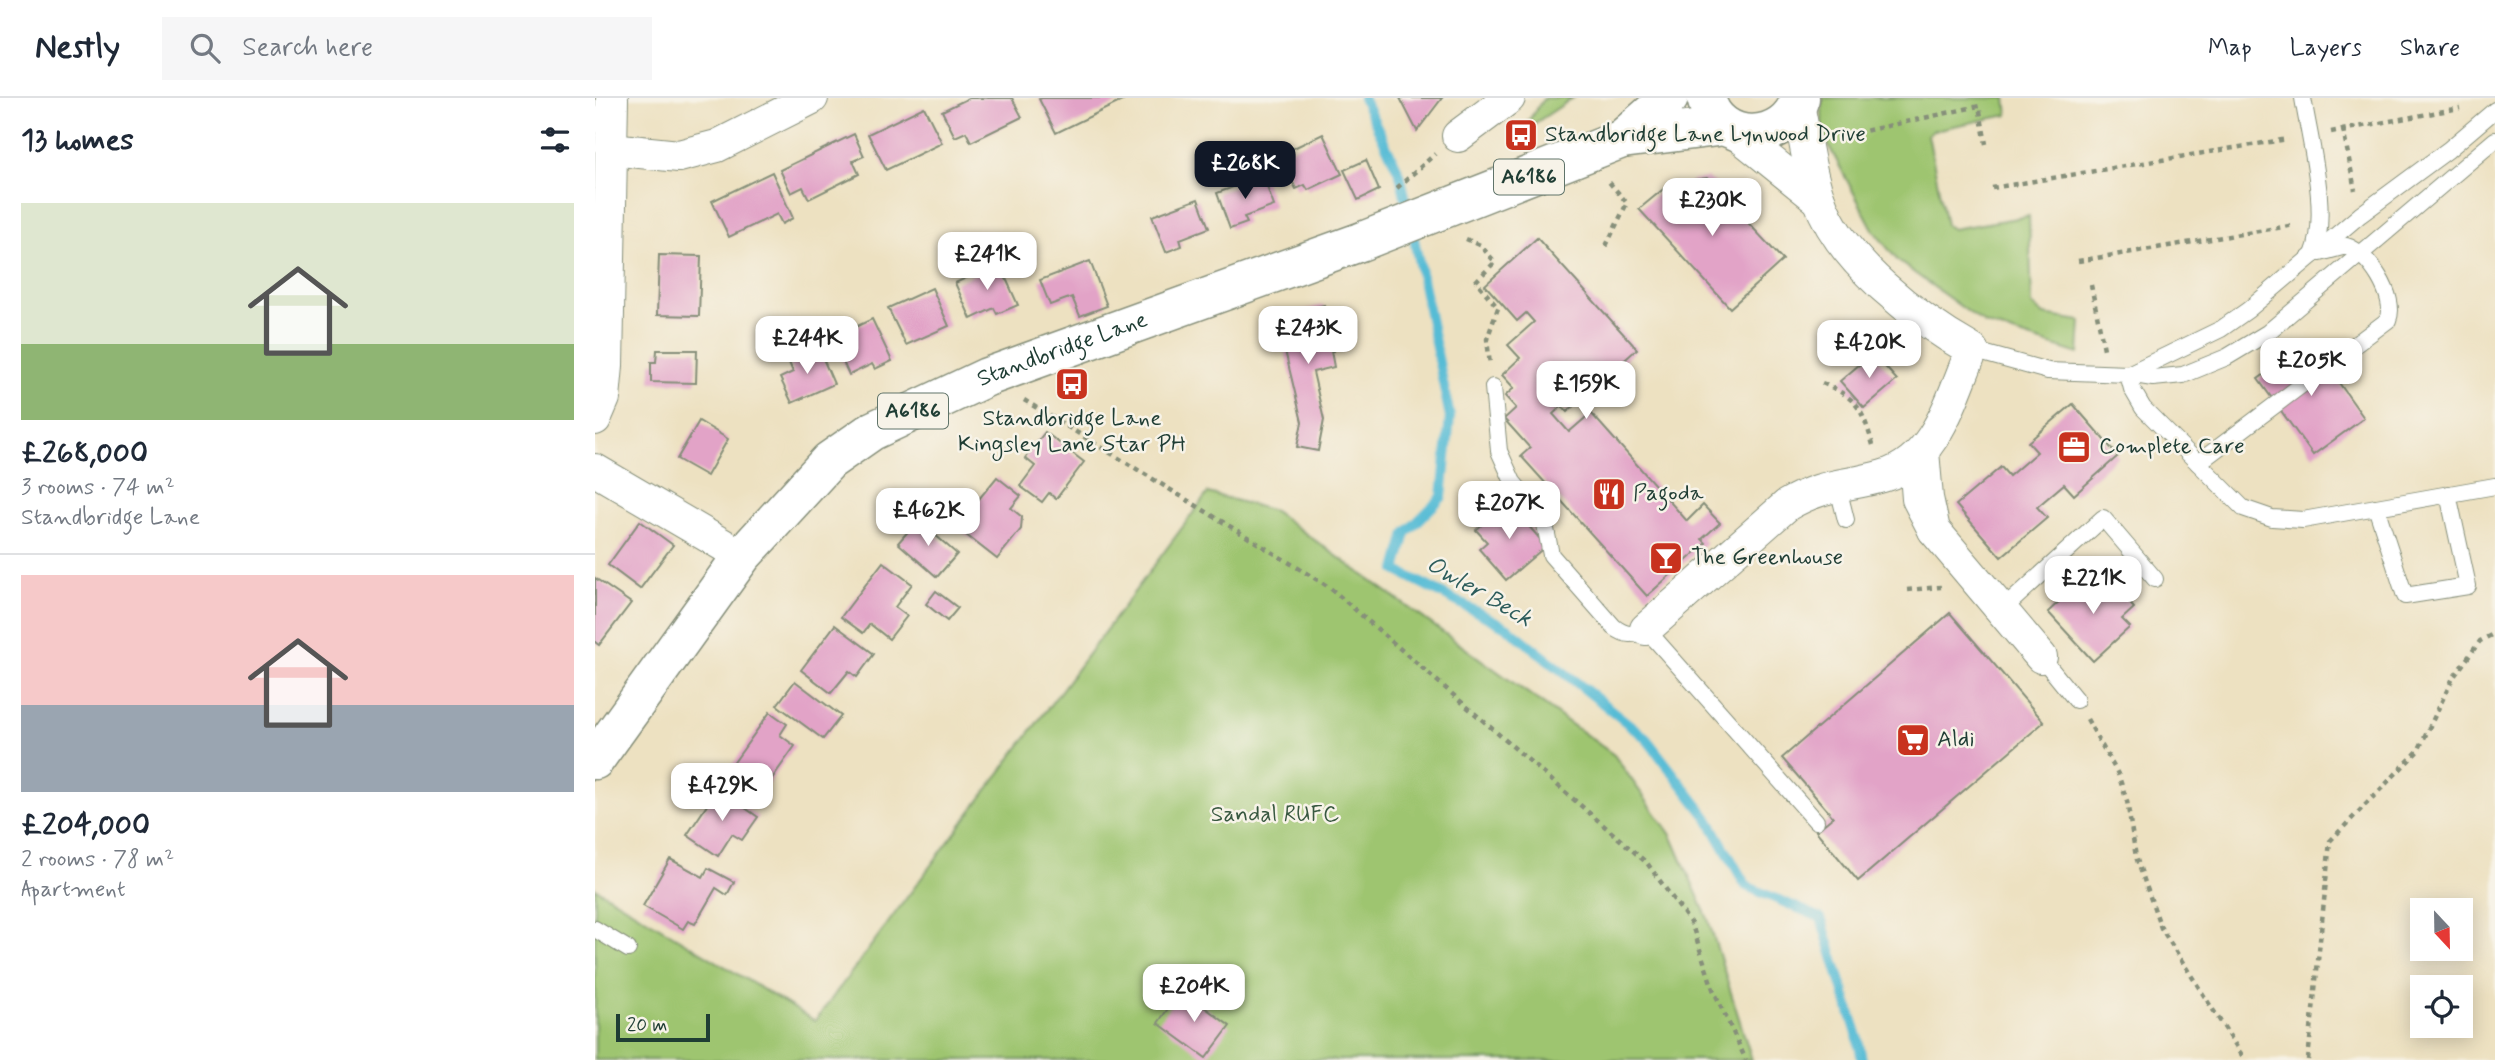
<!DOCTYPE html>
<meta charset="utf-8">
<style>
:root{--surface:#fff;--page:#f6f6f7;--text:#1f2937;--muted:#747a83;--line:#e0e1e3;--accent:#111827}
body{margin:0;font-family:Mynerve,sans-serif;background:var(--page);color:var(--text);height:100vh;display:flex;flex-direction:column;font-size:26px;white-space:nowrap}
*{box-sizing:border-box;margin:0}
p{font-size:23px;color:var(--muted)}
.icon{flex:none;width:38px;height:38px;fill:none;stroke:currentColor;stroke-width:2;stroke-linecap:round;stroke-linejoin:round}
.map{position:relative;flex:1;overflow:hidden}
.drawer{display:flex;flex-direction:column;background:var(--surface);width:595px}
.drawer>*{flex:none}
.needle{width:46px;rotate:158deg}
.fabs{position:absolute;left:1815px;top:800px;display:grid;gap:14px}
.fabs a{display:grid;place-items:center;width:63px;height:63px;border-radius:0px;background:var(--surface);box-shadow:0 4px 18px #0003;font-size:35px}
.scale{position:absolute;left:21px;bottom:18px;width:94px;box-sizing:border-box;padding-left:7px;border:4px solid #1f3d34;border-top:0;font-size:19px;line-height:24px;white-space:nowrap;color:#1f3d34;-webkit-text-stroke:5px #f7f3e8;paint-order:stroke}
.price{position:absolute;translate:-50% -60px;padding:0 16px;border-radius:14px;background:#fff;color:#222;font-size:23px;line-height:46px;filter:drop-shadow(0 2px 4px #0008)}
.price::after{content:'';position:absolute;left:50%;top:42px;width:21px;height:16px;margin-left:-10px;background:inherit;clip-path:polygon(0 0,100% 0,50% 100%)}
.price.on{background:var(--accent);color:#fff}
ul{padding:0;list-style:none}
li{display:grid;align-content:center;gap:14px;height:371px;padding:0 21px}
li+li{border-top:2px solid var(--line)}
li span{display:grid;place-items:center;height:217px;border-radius:0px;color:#555}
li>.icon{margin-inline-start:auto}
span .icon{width:126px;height:126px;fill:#fffc;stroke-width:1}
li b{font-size:30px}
h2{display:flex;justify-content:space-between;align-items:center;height:84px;padding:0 21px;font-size:30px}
header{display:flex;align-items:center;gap:42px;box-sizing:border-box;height:98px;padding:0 35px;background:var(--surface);border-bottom:2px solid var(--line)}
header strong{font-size:33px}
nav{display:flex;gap:38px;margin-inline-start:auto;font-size:24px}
.search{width:490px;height:63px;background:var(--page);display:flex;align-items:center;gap:18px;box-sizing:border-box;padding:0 24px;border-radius:0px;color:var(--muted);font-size:26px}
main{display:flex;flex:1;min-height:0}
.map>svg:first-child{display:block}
.green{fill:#9ec56f;stroke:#5e8152;stroke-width:2}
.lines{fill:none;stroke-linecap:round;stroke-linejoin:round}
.stream{stroke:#57bcd5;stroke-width:10}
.building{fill:#e2a3c7}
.lane-casing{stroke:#868f7a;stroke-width:18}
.street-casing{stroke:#868f7a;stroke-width:34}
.primary-casing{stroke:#868f7a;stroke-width:41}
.path{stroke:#868f7a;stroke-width:4.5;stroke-dasharray:5 5;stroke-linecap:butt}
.lane{stroke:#fff;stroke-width:16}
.street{stroke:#fff;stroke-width:32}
.primary{stroke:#fff;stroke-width:38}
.labels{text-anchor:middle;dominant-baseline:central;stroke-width:5;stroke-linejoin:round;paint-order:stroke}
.shield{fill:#f7f3e8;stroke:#60746a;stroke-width:2}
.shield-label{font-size:21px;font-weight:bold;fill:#1f3d34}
.poi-label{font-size:23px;fill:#1f3d34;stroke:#f7f3e8;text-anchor:start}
.street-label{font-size:23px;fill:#1f3d34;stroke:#f7f3e8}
.park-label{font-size:23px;fill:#385840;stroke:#f7f3e8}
.water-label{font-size:24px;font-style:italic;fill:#2d5d5c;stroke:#f7f3e8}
</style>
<header>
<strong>Nestly</strong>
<div class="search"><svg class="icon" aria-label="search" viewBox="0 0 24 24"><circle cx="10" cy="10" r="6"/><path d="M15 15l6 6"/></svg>Search here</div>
<nav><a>Map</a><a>Layers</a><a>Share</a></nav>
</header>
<main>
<section class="drawer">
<h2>13 homes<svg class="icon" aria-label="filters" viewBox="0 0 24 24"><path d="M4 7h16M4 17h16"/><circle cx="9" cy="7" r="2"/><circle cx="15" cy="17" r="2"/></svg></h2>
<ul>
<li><span style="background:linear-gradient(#dfe7d0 65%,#8fb573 0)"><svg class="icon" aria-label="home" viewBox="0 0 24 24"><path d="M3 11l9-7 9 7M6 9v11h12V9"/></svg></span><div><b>£268,000</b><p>3 rooms · 74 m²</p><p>Standbridge Lane</p></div></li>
<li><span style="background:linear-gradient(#f6c9c9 60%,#9aa5b1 0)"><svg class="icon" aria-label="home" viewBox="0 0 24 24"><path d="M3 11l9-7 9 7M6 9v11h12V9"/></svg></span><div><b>£204,000</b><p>2 rooms · 78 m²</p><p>Apartment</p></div></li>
</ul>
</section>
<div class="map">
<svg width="1900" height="962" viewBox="0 0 1900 962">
<rect width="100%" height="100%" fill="#f7f3e8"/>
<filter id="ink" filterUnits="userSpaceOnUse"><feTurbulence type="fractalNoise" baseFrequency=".0143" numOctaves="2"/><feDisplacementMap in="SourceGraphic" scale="14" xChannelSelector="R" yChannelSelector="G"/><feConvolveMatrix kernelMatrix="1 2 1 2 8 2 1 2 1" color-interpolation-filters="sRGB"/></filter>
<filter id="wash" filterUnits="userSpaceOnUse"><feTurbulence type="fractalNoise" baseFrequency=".00686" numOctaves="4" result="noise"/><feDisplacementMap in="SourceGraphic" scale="28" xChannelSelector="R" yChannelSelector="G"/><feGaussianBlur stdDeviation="1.57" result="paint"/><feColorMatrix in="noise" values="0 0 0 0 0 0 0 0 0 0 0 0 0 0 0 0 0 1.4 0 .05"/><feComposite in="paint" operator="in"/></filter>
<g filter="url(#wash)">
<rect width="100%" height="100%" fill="#ede1c1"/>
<g class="green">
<polygon points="949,0 978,0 925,35"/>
<polygon points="1227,0 1411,0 1413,17 1339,32 1333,37 1351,127 1357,131 1434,118 1437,207 1449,217 1486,223 1484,256 1390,226 1303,163 1279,133 1227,35"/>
<polygon points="613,395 679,413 1019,657 1076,737 1113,821 1157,962 0,962 0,790 220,923"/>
</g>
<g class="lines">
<g class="stream">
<polyline points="768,0 805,76 814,116"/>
<polyline points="817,131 855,319 847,399 811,435 801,472 913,530 1050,639 1112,719 1151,788 1226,820 1262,936 1267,962"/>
</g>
</g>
<g id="blocks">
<g class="building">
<polygon points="374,0 417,0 427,19 376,44 371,34 360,39 347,13"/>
<polygon points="447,0 533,0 461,35 444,1"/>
<polygon points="805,0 847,0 822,33"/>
<polygon points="329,9 347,45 291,72 273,36"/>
<polygon points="259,36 269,58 258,63 264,76 214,101 208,89 196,95 185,72"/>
<polygon points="728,36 747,76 713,92 710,87 701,91 684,57"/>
<polygon points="771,62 784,92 763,102 749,72"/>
<polygon points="177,74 198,120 187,126 182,116 134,139 117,103"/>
<polygon points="668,78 679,108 649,119 652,125 635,131 622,95"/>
<polygon points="1112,80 1124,88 1127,97 1188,162 1135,210 1044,111 1077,84 1085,95 1098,82"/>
<polygon points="603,101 614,130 585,141 587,148 571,154 557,118"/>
<polygon points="942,140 1042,251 972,314 967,308 958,316 974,334 996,315 1092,423 1108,407 1125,425 1107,441 1111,445 1052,498 926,358 935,350 909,321 921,310 910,298 919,290 907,277 925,260 913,247 939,224 931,215 922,223 890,187"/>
<polygon points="64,157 106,158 104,218 62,217"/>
<polygon points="495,163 512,208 485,218 477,199 455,207 445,182"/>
<polygon points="404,165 423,207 402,216 399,210 376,221 360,185"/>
<polygon points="337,190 354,228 311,247 293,210"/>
<polygon points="729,207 739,253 736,253 739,269 718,274 729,322 723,353 702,349 707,324 682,219"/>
<polygon points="277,221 297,263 280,271 277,266 254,277 237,240"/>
<polygon points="1715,244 1769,320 1718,357 1663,281"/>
<polygon points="223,249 239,286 197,305 185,280 198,274 193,262"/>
<polygon points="62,252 102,252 101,285 56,284 56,264 61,264"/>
<polygon points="1278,255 1302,282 1269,310 1245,283"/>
<polygon points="1478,306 1523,358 1479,397 1469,386 1442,409 1452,420 1406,459 1361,407 1406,369 1414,378 1442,354 1433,344"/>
<polygon points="104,323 133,341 112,378 82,361"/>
<polygon points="450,334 489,364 461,401 454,395 447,404 425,388 440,368 430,360"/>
<polygon points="402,379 426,398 416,410 427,419 426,431 402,461 361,429"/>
<polygon points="913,404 951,448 911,482 884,451 892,444 881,432"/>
<polygon points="323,422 362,456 342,479 303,445"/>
<polygon points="45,423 78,447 45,491 13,467"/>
<polygon points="288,464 317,486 300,509 312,518 294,541 275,526 268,535 246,519"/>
<polygon points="1511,478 1539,510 1527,521 1535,529 1498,563 1453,514 1489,480 1498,489"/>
<polygon points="0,480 36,505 4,547 0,544"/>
<polygon points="341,493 363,510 352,523 331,506"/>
<polygon points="1355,515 1449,624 1263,783 1221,733 1238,719 1187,660"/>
<polygon points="240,527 279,556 262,579 254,573 236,595 206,572"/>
<polygon points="200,583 246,618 228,641 182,607"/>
<polygon points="175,614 192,626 185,637 200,648 168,693 135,670"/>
<polygon points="123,691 163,719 147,742 137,736 123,758 92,737"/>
<polygon points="75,761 108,779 113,770 139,784 132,797 121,790 100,826 93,823 88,831 48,808"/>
<polygon points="586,892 635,928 611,960 563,925"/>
</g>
</g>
</g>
<g filter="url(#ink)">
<use href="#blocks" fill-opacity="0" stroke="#868f7a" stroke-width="2"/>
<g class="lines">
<g class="lane-casing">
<g id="lane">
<path d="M 1708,0 C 1715,44 1735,116 1718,157"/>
<polyline points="1377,252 1453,273 1533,276 1558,280 1588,277 1632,259 1672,235 1900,42"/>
<polyline points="1533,276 1626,231 1653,212 1765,117 1853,52 1900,12"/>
<polyline points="1533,276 1537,291 1548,310 1648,410 1677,420 1708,422 1900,388"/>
<path d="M 898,289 L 904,353 L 918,384 L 949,421 L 956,457 L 1019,529 C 1031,538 1038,538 1051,531 L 1221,723"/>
<path d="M 1603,365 L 1793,222 C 1803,200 1773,154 1751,148 L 1725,155"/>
<polyline points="1242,386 1251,422"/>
<polyline points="1781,409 1810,498 1873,488 1853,396"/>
<polyline points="1406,513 1508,420 1560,481"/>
<polyline points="1446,559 1481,602"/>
<polyline points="0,831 33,851"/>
</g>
</g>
<g class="street-casing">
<g id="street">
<polyline points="1137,32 1224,102"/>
<polyline points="863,38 914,0"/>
<polyline points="16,51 84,58 122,48 217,0"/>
<polyline points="0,321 9,300 12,268 17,0"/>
<polyline points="1320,362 1323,401 1339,432 1332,400 1328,353"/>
<polyline points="0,372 147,458"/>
<polyline points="1339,432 1446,559"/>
<path d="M 1051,531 L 1192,407 C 1229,385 1250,389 1288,378 C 1342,363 1357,298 1377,252 C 1322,221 1245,163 1224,101 C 1213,72 1210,38 1203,7"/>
</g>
</g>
<g class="primary-casing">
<g id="primary">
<path d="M 1111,0 C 1123,48 1191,47 1205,0"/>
<polyline points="1027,41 1074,0"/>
<path id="s1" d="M 0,662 L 147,458 L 234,363 L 277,333 L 392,279 L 765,144 L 1027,41 L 1130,28"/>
</g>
</g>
<g class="path">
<polyline points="1748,31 1760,92"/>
<polyline points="1736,34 1865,10"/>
<polyline points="1242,39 1384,8 1391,46"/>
<polyline points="802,90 840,56"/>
<polyline points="1397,90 1693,41"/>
<polyline points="871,141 885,147 900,164 881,183 903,210 892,241 895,267"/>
<polyline points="1011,148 1032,105 1014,84"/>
<polyline points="1483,163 1700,127"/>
<polyline points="1496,187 1509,251"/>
<path d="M 1227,285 C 1263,300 1267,311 1278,347"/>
<polyline points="429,302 734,489 1052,765 1097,827 1118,891 1151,962"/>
<polyline points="1312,492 1346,489"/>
<polyline points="1492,621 1523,676 1532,703 1541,759 1566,830 1650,962"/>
<polyline points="1713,962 1735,743 1823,653 1858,580 1885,543 1900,535"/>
</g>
<use href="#lane" class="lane"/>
<use href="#street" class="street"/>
<use href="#primary" class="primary"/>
</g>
</g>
<defs>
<g id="bus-square" transform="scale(1.75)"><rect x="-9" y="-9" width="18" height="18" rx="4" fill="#c8321e" stroke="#f7f3e8"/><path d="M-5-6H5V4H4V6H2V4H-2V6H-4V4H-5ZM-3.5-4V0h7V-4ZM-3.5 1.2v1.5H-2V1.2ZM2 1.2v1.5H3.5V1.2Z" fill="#fff"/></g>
<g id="office-square" transform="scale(1.75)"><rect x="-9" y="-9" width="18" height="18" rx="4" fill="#c8321e" stroke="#f7f3e8"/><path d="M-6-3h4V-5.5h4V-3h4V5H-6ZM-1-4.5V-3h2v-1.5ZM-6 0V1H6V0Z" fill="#fff"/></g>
<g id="restaurant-square" transform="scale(1.75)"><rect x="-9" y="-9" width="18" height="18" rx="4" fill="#c8321e" stroke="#f7f3e8"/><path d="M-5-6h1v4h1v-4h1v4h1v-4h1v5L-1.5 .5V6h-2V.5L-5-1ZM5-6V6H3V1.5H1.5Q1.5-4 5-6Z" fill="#fff"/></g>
<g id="bar-square" transform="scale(1.75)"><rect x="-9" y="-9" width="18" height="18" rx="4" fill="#c8321e" stroke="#f7f3e8"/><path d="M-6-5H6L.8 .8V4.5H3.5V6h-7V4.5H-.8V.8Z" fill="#fff"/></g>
<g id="supermarket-square" transform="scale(1.75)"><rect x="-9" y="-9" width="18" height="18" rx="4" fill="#c8321e" stroke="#f7f3e8"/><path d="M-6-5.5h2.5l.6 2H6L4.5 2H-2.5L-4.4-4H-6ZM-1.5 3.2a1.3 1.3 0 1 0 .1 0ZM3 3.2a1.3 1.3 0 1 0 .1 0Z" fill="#fff"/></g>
</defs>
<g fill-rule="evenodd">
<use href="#bus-square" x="926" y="37"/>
<use href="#bus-square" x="477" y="286"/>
<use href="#office-square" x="1479" y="349"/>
<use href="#restaurant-square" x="1014" y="396"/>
<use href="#bar-square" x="1071" y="460"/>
<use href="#supermarket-square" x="1318" y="642"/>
</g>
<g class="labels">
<g class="shield">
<rect x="899" y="61.5" width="70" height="35" rx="5"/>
<rect x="283" y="295.5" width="70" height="35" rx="5"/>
</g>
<g class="shield-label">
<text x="934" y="79">A6186</text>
<text x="318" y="313">A6186</text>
</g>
<g class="poi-label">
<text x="950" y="37">Standbridge Lane Lynwood Drive</text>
<text x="477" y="321" text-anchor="middle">Standbridge Lane<tspan x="477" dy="26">Kingsley Lane Star PH</tspan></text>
<text x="1504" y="349">Complete Care</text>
<text x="1038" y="396">Pagoda</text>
<text x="1096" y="460">The Greenhouse</text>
<text x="1342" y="642">Aldi</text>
</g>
<g class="street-label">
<text stroke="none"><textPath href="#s1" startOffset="640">Standbridge Lane</textPath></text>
</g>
<g class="park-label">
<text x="680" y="717">Sandal RUFC</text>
</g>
<g class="water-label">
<text transform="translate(884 494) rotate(30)">Owler Beck</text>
</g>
</g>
</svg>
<div class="fabs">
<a><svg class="needle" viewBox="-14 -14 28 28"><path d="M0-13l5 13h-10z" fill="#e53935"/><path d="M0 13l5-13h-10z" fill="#747a83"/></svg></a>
<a><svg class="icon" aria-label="locate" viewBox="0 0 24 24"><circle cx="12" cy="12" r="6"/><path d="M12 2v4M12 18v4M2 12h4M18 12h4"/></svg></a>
</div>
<div class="scale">20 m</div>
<b class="price on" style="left:650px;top:103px">£268K</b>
<b class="price" style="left:1117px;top:140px">£230K</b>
<b class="price" style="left:392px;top:194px">£241K</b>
<b class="price" style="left:713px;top:268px">£243K</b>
<b class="price" style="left:212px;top:278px">£244K</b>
<b class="price" style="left:1274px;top:282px">£420K</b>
<b class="price" style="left:1716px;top:300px">£205K</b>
<b class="price" style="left:991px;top:323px">£159K</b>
<b class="price" style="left:914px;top:443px">£207K</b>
<b class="price" style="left:333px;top:450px">£462K</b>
<b class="price" style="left:1498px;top:518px">£221K</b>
<b class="price" style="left:127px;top:725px">£429K</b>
<b class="price" style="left:599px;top:926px">£204K</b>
</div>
</main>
